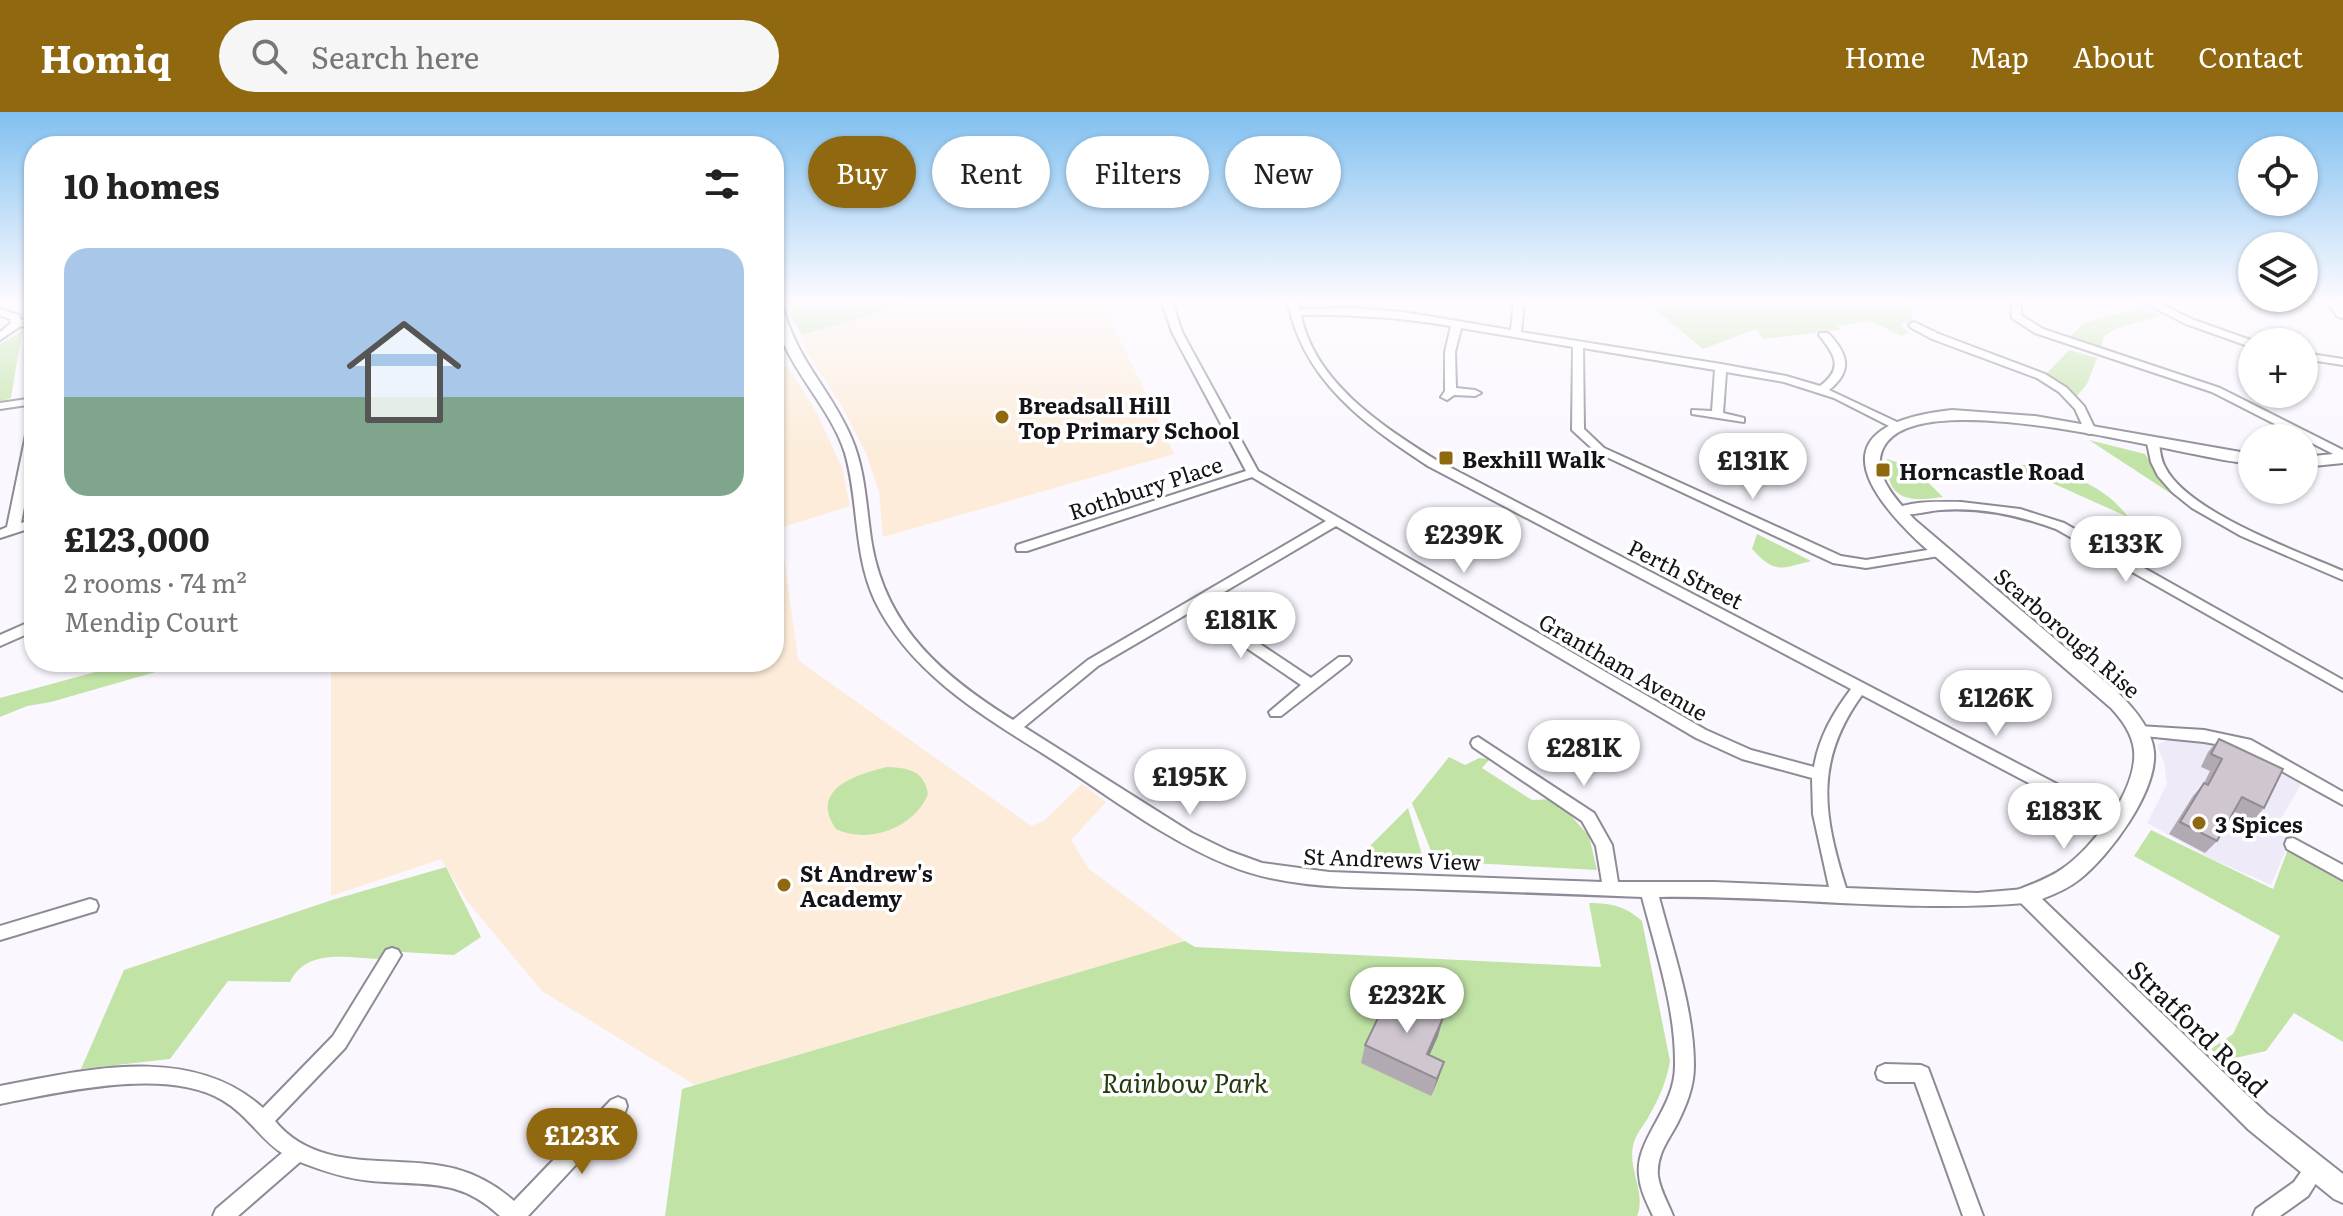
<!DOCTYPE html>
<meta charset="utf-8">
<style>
:root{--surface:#fff;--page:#f6f6f6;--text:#222;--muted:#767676;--line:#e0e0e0;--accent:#90680f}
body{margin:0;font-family:Literata,serif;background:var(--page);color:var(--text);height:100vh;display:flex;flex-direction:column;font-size:30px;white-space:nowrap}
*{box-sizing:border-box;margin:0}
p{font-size:26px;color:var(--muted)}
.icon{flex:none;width:44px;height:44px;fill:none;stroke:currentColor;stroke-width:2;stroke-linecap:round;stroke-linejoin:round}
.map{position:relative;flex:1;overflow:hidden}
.side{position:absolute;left:24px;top:24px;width:760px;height:536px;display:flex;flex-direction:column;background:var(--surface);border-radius:32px;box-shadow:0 2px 6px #0004}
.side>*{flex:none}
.guide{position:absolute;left:808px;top:24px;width:760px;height:72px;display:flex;gap:16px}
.tools{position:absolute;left:2238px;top:24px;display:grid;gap:16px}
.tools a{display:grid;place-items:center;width:80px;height:80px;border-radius:50%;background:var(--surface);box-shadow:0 2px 6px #0004;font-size:40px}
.price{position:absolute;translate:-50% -68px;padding:0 18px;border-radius:28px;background:#fff;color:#222;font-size:26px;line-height:52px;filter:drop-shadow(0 2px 4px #0008)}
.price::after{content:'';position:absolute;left:50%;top:48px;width:24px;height:18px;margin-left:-12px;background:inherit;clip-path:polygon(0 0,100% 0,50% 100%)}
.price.selected{background:var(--accent);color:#fff}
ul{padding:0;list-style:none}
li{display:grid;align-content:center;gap:16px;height:424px;padding:0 40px}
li+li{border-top:2px solid var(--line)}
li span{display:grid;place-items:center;height:248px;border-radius:24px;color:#555}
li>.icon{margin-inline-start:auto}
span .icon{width:144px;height:144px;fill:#fffc;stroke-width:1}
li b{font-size:34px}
h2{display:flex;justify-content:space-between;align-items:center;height:96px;padding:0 40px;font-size:34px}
.tag{padding:0 28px;border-radius:36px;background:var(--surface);box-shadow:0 2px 6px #0004;font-size:28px;line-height:72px}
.tag.selected{background:var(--accent);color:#fff}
header{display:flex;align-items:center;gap:48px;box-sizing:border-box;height:112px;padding:0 40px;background:var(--accent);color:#fff}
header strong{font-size:38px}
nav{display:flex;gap:44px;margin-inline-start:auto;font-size:28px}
.search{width:560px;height:72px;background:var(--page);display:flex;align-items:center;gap:20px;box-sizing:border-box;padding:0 28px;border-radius:44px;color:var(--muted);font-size:30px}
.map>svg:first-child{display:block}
.built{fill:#efeaf8}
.education{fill:#fcecd9}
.green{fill:#c1e4a6}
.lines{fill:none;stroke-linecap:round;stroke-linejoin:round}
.minor-casing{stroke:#8f8b96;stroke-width:4}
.tertiary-casing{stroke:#8f8b96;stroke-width:4}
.minor{fill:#fff;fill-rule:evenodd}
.tertiary{fill:#fff;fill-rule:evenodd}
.wall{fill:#b2aab3}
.shaded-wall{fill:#918b92}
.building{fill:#cfc6d0;stroke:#918b92;stroke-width:2}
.poi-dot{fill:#90680f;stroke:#fff;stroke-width:3}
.labels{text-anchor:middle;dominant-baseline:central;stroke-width:7;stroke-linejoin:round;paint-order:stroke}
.poi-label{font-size:22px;font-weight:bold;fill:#151317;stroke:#fff;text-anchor:start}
.street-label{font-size:22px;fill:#151317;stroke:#fff}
.near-street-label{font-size:26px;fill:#151317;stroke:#fff}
.near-park-label{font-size:26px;font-style:italic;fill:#233a0c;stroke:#fff}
</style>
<header>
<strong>Homiq</strong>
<div class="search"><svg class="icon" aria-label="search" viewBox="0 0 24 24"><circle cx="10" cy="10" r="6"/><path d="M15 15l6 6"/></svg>Search here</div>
<nav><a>Home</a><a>Map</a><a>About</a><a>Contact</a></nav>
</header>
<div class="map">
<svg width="2343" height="1104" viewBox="0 0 2343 1104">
<rect width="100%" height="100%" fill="#faf7ff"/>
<polygon class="built" points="2169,627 2213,629 2302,671 2280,708 2292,723 2271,773 2210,746 2147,711 2167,672 2164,650 2157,633"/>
<g class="education">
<polygon points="913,190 1103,190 1174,342 883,425 879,379 866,341 843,296 805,237 802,223"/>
<polygon points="788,255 816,299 842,356 850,394 780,416 798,548 1031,714 1044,709 1082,672 1106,690 1071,728 1089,757 1185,829 695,973 542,879 467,789 441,747 331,784 331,550 774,550 774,257"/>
<polygon points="164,550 310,550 272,559 163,558"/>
</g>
<g class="green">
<polygon points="788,190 913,190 802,223 793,209"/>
<polygon points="1646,190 1910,190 1913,209 1900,212 1909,221 1901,224 1872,209 1837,214 1841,218 1764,227 1756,217 1703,237"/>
<polygon points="2143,194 2161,204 2117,216 2104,224 2101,238 2068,227 2084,211"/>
<polygon points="22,219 11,286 0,290 0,232"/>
<polygon points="2069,238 2097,246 2087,272 2077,284 2044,264"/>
<polygon points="2089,328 2145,342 2170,381"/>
<path d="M 1887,347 L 1912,355 L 1943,385 C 1909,390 1886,389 1887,347 Z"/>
<path d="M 2026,353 C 2062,357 2106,374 2128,405 L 2041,366 L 2002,354 Z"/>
<path d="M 1757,422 L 1811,449 C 1780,457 1775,462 1752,437 Z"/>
<polygon points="132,550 160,550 159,559 51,590 27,594 0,605 0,586"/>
<polygon points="1449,645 1465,653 1479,646 1490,647 1482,656 1532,688 1552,687 1564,696 1589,724 1597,758 1435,749 1412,691"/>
<path d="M 887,655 C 908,656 924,658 928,682 C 915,715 869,733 836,717 C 808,677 857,662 887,655 Z"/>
<polygon points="1408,696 1423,746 1370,743 1369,735"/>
<polygon points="2151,718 2273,777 2290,732 2343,766 2343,930 2294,901 2266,939 2222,949 2211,937 2233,922 2280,824 2134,744"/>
<path d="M 446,755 L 481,825 L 454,843 L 384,839 L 379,847 C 346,846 307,836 290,870 L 228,869 L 170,947 L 81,957 L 124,858 L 332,788 Z"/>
<path d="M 1589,791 C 1611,791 1625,794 1642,809 L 1670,949 C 1667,967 1660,985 1650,1002 C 1646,1011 1637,1020 1634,1030 C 1626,1055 1647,1081 1637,1104 L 665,1104 L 682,977 L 1185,829 L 1195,835 L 1601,855 Z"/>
</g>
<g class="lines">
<g class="minor-casing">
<g id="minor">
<path d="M 774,190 L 782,190 C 794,246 830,276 851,325 C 866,359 866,397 872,433 C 887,517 944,565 1013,608 L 1088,548 L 1326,409 L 1252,365 L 1027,439 L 1017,439 L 1016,436 L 1017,433 L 1246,359 L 1172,220 L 1162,190 L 1172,190 L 1182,220 L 1258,359 L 1706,618 L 1751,638 L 1814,655 C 1819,625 1833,601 1851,577 L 1428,354 C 1364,312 1303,268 1288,190 L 1298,190 L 1299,197 L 1354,196 L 1403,200 L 1511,218 L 1514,190 L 1524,190 L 1521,220 L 1721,252 L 1786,264 L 1820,274 C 1844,256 1835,243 1819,223 L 1820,221 L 1828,221 C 1847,241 1854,258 1829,278 L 1899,311 L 1899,315 L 1891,315 L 1834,286 L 1784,270 L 1726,260 L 1723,301 L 1744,306 L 1744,310 L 1692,302 L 1692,298 L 1712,299 L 1715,258 L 1583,236 L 1584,317 L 1604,336 L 1841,444 L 1866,448 L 1940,436 L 1946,440 L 1945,443 L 1866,456 L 1833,451 L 1596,340 L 1572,318 L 1573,235 L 1461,216 L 1455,240 L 1456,276 L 1475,278 L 1481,281 L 1475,284 L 1454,283 L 1447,288 L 1441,285 L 1445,279 L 1445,240 L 1451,214 C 1401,206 1352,202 1301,203 C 1314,270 1382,314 1436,348 L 2122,706 L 2124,710 L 2122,714 L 2116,716 L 2110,714 L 1862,583 C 1814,649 1823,702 1846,776 L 1977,781 L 2025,777 L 2031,779 L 2033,784 L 2031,789 L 2025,791 C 1905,801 1780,783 1659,785 C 1673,839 1694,897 1694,954 C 1694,975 1686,994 1677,1012 C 1668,1029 1656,1043 1658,1064 C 1660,1078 1668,1091 1673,1104 L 1653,1104 C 1647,1091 1640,1078 1639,1063 C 1635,1027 1675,997 1675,954 C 1676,897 1656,839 1642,785 C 1568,782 1494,779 1419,777 C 1356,775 1288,778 1228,753 C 1161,726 1103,679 1042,641 C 978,601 909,559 875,489 C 853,442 859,389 845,341 C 829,289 774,245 774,190 ZM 1336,414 L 1696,626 L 1742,647 L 1812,666 L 1813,702 L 1829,775 L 1714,770 L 1618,770 L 1612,733 L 1594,701 L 1478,625 L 1473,627 L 1471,631 L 1473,635 L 1582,709 L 1596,734 L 1602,770 L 1329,760 L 1262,751 L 1229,739 L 1192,721 L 1024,615 L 1098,554 L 1192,499 L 1301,573 L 1269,600 L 1271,604 L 1281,604 L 1349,551 L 1351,548 L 1349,545 L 1339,545 L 1311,566 L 1202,493 Z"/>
<polygon points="2011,190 2021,190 2021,203 2043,217 2220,276 2343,338 2343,347 2212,280 2035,221 2012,206"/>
<polygon points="2143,190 2156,190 2194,208 2256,230 2252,230 2252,235 2248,234 2186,212"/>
<polygon points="0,197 19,203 21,208 34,206 34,212 19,215 0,228 0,220 11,211 10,207 0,203"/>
<polygon points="1914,210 1939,222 2045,262 2067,276 2084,294 2096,319 2090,322 2086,321 2075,297 2059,280 2037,266 1932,227 1910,215 1909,213"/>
<polygon points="2304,241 2343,247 2343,253 2304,247"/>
<polygon points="34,286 34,292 0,297 0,291"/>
<polygon points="34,310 34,342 21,411 34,407 34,415 0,426 0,418 7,415 28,313"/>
<path d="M 2153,328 L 2159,331 C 2160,339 2161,348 2165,355 C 2187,400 2297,439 2343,459 L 2343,468 L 2241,424 L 2192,396 L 2172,380 L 2158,364 L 2151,350 L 2147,331 Z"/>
<path d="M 1961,390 L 2020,397 L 2064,411 L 2343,568 L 2343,579 L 2056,417 C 2018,403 1980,395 1940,398 C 1926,399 1902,407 1892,399 C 1909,388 1940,390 1961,390 Z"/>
<polygon points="34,508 34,519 0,534 0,523"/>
<polygon points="2139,614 2204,618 2251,628 2343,680 2343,693 2242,637 2204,630 2134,623 2132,619 2134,615"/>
<polygon points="2293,726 2343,753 2343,768 2287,737 2285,732 2287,727"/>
<polygon points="90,787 96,789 98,794 96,799 0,828 0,814"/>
<path d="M 392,836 L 398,838 L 401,843 L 345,936 L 275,1009 C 320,1064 397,1041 456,1057 C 478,1063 497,1074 514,1089 L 611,988 L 618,985 L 625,988 L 627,994 L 625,1000 L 528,1104 L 500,1104 C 459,1065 424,1074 372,1069 C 347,1067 323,1059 300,1050 L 238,1104 L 213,1104 L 216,1097 L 282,1041 C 260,1027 248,1003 222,988 C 166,955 62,980 0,992 L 0,974 C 86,958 191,931 263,996 L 333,924 L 386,838 Z"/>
<polygon points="1885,952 1921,953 1928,956 1983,1104 1963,1104 1915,970 1885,970 1878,967 1876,961 1878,955"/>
<polygon points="2315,1047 2322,1050 2325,1057 2308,1084 2280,1104 2253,1104 2256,1097 2294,1070 2308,1050"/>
</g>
</g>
<g class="tertiary-casing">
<g id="tertiary">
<polygon points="2327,190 2340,190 2343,194 2343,206 2338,205"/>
<path d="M 1952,298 L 2035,304 L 2252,342 L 2252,352 L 2237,350 C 2170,341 1930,274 1887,330 C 1866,357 1896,388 1915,408 L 2115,578 C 2132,594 2152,616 2154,640 C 2157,680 2110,743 2080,767 C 2069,776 2055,782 2042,787 L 2267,1002 L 2343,1062 L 2343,1091 L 2334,1087 L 2249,1018 L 2014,784 L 2017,778 C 2033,772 2049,766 2062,757 C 2093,736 2138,677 2134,638 C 2132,621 2122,608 2111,596 L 1922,433 C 1849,365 1833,311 1952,298 Z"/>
<polygon points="2343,341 2343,351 2304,355 2304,345"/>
</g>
</g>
<use href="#minor" class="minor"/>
<use href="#tertiary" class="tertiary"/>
</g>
<g class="wall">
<polygon points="2219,627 2264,696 2253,709 2233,699 2217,729 2205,741 2169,722 2193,684 2204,671 2210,659 2201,655 2208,640"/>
<polygon points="1443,906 1438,924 1429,944 1438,968 1431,984 1361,951 1365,933"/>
</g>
<g class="shaded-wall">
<polygon points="1443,906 1438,924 1422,960 1427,942"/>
<polygon points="1444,950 1438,968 1431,984 1437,967"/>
</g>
<g class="building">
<polygon points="2219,627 2283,657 2264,696 2242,685 2217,729 2180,710 2204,671 2208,673 2222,647 2211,642"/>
<polygon points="1390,881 1443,906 1427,942 1444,950 1437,967 1365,933"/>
</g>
<linearGradient id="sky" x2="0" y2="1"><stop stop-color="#81c0f0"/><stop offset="0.55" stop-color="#fdfbff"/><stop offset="1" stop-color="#fdfbff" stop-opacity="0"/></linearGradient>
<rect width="2343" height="344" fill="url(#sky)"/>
<g class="poi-dot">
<circle cx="1002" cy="305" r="8"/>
<rect x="1438" y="338" width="16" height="16" rx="4"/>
<rect x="1875" y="350" width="16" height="16" rx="4"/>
<circle cx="2199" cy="711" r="8"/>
<circle cx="784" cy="773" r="8"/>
</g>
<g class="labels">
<g class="poi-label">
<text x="1018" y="292">Breadsall Hill<tspan x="1018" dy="25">Top Primary School</tspan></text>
<text x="1462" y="346">Bexhill Walk</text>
<text x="1899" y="358">Horncastle Road</text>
<text x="2215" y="711">3 Spices</text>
<text x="800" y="760">St Andrew's<tspan x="800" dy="25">Academy</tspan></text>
</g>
<g class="street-label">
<text transform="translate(1145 375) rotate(-18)">Rothbury Place</text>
<text transform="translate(1686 461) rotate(27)">Perth Street</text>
<text transform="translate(2068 520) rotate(41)">Scarborough Rise</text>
<text transform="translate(1624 554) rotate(30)">Grantham Avenue</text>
<text transform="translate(1392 746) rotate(2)">St Andrews View</text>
</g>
<g class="near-street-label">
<text transform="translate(2199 915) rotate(44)">Stratford Road</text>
</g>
<g class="near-park-label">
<text x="1185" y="969">Rainbow Park</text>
</g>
</g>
</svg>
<div class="tools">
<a><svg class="icon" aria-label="locate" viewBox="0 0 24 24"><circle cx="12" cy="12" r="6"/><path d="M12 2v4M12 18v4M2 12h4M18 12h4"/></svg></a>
<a><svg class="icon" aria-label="layers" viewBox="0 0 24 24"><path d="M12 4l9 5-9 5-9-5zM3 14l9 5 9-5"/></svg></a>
<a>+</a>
<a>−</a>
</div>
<b class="price" style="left:1753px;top:389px">£131K</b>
<b class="price" style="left:1464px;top:463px">£239K</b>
<b class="price" style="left:2126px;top:472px">£133K</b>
<b class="price" style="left:1241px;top:548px">£181K</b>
<b class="price" style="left:1996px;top:626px">£126K</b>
<b class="price" style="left:1584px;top:676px">£281K</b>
<b class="price" style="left:1190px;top:705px">£195K</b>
<b class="price" style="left:2064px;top:739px">£183K</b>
<b class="price" style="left:1407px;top:923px">£232K</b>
<b class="price selected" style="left:582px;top:1064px">£123K</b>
<div class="guide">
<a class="tag selected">Buy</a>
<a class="tag">Rent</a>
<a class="tag">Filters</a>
<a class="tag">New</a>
</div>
<section class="side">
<h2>10 homes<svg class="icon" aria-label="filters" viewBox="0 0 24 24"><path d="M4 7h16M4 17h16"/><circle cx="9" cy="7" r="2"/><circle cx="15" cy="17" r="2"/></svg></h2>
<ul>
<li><span style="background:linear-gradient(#a9c7e8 60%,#7fa58c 0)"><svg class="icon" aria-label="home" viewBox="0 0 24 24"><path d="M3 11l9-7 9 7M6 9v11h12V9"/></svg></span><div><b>£123,000</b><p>2 rooms · 74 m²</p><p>Mendip Court</p></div></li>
</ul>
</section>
</div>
